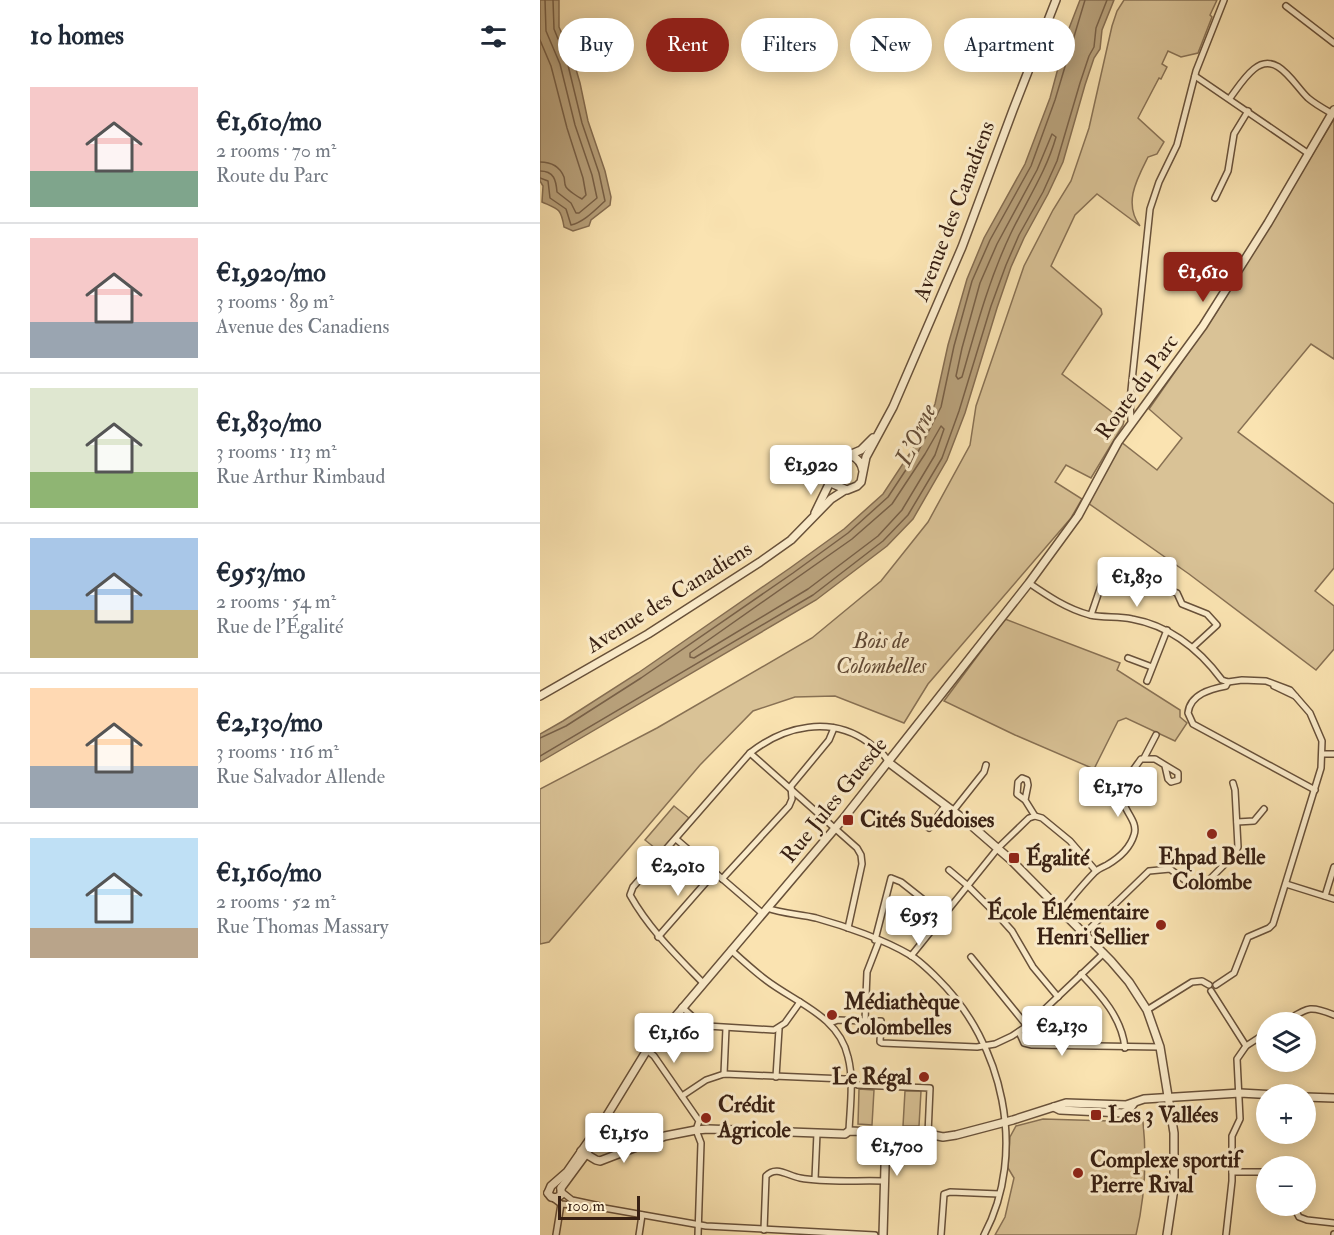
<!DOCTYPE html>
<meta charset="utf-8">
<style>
:root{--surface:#fff;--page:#f6f6f7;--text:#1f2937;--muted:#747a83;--line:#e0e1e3;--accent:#8f2418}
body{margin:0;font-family:"IM FELL Double Pica",serif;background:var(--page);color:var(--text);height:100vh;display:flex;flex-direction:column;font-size:22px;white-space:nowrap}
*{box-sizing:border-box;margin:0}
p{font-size:20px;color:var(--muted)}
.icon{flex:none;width:33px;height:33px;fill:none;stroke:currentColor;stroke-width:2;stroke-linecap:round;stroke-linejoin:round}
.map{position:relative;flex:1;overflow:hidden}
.panel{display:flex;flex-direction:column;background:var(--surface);width:540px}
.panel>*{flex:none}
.banner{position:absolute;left:18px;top:18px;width:570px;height:54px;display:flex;gap:12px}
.tools{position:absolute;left:716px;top:1012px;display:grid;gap:12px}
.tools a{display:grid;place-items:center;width:60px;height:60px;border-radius:50%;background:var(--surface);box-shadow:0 3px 15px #0003;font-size:30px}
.scale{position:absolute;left:18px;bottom:15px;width:82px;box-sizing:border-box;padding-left:6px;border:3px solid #382013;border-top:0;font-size:16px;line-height:21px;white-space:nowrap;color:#382013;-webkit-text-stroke:4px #fcedcc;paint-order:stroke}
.price{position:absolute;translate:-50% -51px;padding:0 14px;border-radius:6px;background:#fff;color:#222;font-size:20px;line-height:39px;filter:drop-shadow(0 2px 3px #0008)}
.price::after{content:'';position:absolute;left:50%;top:36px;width:18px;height:14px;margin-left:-9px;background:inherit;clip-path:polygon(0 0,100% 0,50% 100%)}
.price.selected{background:var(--accent);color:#fff}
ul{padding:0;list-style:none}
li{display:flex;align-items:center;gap:18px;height:150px;padding:0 30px}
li+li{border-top:2px solid var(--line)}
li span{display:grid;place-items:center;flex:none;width:168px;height:120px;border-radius:0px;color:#555}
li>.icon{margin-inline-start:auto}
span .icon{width:72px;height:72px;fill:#fffc;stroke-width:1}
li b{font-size:26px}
h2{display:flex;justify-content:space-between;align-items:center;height:72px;padding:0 30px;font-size:26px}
.chip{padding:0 21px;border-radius:27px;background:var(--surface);box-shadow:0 3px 15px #0003;font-size:21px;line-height:54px}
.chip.selected{background:var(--accent);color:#fff}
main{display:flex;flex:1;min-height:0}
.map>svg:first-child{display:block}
.green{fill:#d9c296;stroke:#887154;stroke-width:1.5}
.water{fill:#b8a17b;stroke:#856d51;stroke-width:1.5}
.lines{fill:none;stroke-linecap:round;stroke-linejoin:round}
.shore{stroke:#786047;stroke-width:1.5}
.minor-casing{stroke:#68513a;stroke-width:8}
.tertiary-casing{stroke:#68513a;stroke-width:10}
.minor{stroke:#fcedcc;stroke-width:5}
.tertiary{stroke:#fcedcc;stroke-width:7}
.poi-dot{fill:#8f2418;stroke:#fcedcc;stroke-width:2}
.labels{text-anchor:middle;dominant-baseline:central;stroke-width:6;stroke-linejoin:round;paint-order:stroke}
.street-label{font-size:22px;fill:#382013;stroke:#fcedcc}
.park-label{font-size:22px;font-style:italic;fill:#604834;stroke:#fcedcc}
.poi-label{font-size:22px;font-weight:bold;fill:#382013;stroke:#fcedcc;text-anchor:start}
.water-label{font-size:24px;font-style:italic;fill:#654d37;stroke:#fcedcc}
</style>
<main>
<section class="panel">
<h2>10 homes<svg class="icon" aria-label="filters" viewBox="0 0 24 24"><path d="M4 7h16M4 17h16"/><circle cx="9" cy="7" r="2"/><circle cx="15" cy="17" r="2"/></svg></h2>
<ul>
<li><span style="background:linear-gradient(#f6c9c9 70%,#7fa58c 0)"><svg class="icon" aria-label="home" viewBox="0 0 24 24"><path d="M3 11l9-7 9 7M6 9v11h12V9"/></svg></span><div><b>€1,610/mo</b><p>2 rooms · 70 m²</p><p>Route du Parc</p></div></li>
<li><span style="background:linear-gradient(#f6c9c9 70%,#9aa5b1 0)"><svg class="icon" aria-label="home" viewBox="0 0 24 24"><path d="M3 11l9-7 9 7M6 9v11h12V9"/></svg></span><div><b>€1,920/mo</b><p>3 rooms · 89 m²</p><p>Avenue des Canadiens</p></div></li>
<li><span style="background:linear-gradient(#dfe7d0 70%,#8fb573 0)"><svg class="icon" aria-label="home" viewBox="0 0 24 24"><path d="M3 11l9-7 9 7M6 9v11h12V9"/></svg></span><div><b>€1,830/mo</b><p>3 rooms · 113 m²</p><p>Rue Arthur Rimbaud</p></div></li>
<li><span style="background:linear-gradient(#a9c7e8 60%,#c2b280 0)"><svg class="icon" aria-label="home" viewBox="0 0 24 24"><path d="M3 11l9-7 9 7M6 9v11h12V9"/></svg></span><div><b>€953/mo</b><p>2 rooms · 54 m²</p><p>Rue de l'Égalité</p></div></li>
<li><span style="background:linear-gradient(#ffd9b3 65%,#9aa5b1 0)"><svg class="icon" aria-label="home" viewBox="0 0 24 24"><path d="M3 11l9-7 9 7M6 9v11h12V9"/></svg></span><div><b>€2,130/mo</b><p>3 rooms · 116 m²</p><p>Rue Salvador Allende</p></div></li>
<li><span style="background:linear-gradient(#bfe0f5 75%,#b9a48a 0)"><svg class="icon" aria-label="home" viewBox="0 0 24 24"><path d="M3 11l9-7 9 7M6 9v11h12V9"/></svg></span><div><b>€1,160/mo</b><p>2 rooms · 52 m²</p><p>Rue Thomas Massary</p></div></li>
</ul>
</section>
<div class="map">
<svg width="794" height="1235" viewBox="0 0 794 1235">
<rect width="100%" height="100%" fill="#fae3b1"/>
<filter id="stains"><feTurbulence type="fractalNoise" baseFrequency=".00333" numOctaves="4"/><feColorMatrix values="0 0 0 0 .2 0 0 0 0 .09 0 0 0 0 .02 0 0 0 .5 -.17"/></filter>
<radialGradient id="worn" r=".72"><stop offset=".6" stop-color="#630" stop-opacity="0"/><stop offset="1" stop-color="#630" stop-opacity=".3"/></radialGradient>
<g class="green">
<path d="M 584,0 L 677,0 L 670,15 L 672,17 L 658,53 L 641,57 L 628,51 L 622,64 L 627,67 L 621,79 L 619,78 L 598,118 L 624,142 L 617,154 L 608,157 C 597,179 583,203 600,226 L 557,194 L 535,215 L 511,266 L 561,309 L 562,314 L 522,374 L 584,421 L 583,425 L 551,478 L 526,465 L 515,482 L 542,499 L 531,518 L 388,684 L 364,723 L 295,696 L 255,697 L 213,711 L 160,765 L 9,942 L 0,944 L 0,789 L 117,728 L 272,638 L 341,581 L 388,522 L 430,445 L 436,406 L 484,266 L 513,210 L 531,181 L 549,128 L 572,26 L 577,11 Z"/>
<polygon points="794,119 794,359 771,344 698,432 794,504 794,568 775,591 794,606 794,649 776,670 649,574 548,503 581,442 617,470 642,438 609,409 676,313"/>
<polygon points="465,619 580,663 577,670 640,710 640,717 647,723 635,741 586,718 578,721 554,769 475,735 404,701"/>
<polygon points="134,806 149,818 120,852 105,840"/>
<polygon points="319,1089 334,1090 332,1125 318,1124"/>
<polygon points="365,1091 381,1091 379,1126 363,1126"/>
<path d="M 503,1119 L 603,1122 C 607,1160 605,1197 596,1235 L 455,1235 L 465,1217 L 474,1178 L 468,1168 L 470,1137 L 476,1126 Z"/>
<path d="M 64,1129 L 72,1137 L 75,1147 C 68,1150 62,1154 56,1147 L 56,1142 Z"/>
</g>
<g class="water">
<path d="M 0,0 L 19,0 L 19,27 L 33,59 L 40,83 L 48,121 L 65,171 L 71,197 L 70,205 L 51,220 L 49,226 L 33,231 L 24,227 C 21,208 18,209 2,202 L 3,186 L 0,181 Z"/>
<polygon points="540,0 574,0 562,30 560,49 554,58 545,85 523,162 508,194 484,238 471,267 457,308 425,413 407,460 373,519 347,546 276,600 0,762 0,734 23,721 98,673 250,568 304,529 343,494 374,447 395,404 408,345 427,279 444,238 485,164 510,98 528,31"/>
</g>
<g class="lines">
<g class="shore">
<path d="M 0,40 L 11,66 L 27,128 L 43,178 L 46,195 L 42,199 C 38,197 29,191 26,187 C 24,184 25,180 24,177 C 20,167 11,162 0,162"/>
<path d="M 512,134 L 516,137 C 506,172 487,200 471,233 C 449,279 436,328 422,377 L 418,379 L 416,376 L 422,348 L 440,283 L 457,244 L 497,170 Z"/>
<path d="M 0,171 C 14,171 16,180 17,192 L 31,203 L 36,213 L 39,213 L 57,198 L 52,175 L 35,125 L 20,64 L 6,31 L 5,0"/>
<path d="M 0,178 L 8,181 L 10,198 L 26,209 L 31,225 C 44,222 55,210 65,201 L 59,173 L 42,123 L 27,61 L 14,29 L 13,0"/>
<polygon points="401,426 404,429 395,455 362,510 338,536 268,589 154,658 150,657 150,653 312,539 352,504 385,454"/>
<polyline points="0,738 26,726 101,678 253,573 308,533 348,497 379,450 401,407 414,346 432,281 450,240 491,166 515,100 545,0"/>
<polyline points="0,756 273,595 343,541 368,515 402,458 419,411 451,306 466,265 479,235 503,192 517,161 540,83 549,56 554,47 556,28 567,0"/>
</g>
<g class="minor-casing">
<g id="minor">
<polyline points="746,6 794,43"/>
<polyline points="655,76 769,154"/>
<path d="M 690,98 C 697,89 704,77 714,69 C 737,50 754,85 768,98 C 775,104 784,109 791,113"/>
<polyline points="675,198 688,171 694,134 708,111"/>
<polyline points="591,421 590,400 610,209 619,182 637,145 656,71 684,0"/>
<path d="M 489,583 C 508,596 527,609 550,615 C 564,618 578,616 592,619 C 631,626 659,649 682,680 L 688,682 L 702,680 L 726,681 L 750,690 L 770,713 L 782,741 L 781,768 L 733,924 L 729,928 L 708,937 L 694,973 L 676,985"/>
<polyline points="551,615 565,574 569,572 584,577 591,575 637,593 642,604 667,614 677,625 653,647"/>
<polyline points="588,658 612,667"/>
<polyline points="607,681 627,630"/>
<path d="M 688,682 L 686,686 C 671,689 650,694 648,713 L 653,724 L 775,790"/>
<polyline points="734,686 755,696"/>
<polyline points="210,753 317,848 321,855 322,864 308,928"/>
<polyline points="783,754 794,754"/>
<polyline points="604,758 616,735"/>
<polyline points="485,800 488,785 487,780 482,778 478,782 477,794 485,800 495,816 502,818 530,841 556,871"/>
<polyline points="413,811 444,772 446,765"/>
<polyline points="697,822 714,821 724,809"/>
<polyline points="389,828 405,806"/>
<polyline points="136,839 222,913"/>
<polyline points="409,870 428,886 463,921 472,931 493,967 518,997"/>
<polyline points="182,879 249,806 252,799 251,786 289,740 294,728"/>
<polyline points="746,884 794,899"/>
<polyline points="785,896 794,867"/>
<path d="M 227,908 C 243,914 260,914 276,918 C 305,926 345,940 370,955 C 380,961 389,970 398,979 C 463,1043 488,1152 444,1235"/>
<path d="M 521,911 C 532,898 543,884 555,872 C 558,869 563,867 567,865 C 579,858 590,848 594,835 C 599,821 582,810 582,796 C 582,783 594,769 601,759 L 615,759 L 638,773 L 638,780 L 631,782 L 628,779 L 625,766"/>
<polyline points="544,934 609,871 630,869 646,881 659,884 668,881 694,855 698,847 695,790 693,783"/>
<polyline points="118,937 175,872"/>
<polyline points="335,940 351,878 361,882 404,916"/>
<path d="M 191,950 C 202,960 214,971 226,980 C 256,1003 299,1016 308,1057 C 314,1080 310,1107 309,1131"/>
<polyline points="371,956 458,848 489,818 495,816"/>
<polyline points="431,957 487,1026"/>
<path d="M 541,974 C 561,995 582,1018 585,1048"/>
<path d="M 163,983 C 136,955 109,929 90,895 L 93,887 L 210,753 C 244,726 291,715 329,743 C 336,749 345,753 348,762"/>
<polyline points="671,991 706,1046 697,1059 700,1119 692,1136 692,1181 686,1235"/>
<polyline points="142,1007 154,1018 167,1026 234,1030 245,1023 260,1002"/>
<polyline points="607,1010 652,982 662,981 669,985"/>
<polyline points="325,1021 341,1021 340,1042 342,1043 437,1047 455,1044 472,1036 487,1026 564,953"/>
<polyline points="290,1023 298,1020 325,1021 327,972 339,941"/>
<path d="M 743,1023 C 767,1009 767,1004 794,1015"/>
<polyline points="479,1032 484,1043 492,1045 620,1047"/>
<polyline points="706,1046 726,1033"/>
<polyline points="107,1050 114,1056 159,1121 156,1130 161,1143 158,1235"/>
<polyline points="184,1074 186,1028"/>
<polyline points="236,1077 239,1029"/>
<polyline points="142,1096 166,1080 184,1074 305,1079 318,1085 390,1088 388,1134"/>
<polyline points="692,1172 726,1172"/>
<polyline points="275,1179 277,1133"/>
<polyline points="22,1192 32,1200 60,1206"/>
<polyline points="13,1198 21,1204 64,1208 166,1226 335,1235"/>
<polyline points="757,1206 756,1211 759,1217 767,1220 794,1223"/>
<path d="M 224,1230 L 226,1176 C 236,1165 248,1176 260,1178 C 287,1183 317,1180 344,1181"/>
<polyline points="16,1235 21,1204"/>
<polyline points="99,1235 102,1215"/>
<polyline points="401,1235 404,1194 410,1192 459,1194"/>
<polyline points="794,1235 794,1234"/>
</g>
</g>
<g class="tertiary-casing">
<g id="tertiary">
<polyline points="309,455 321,450 333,438"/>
<path d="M 323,471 C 320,455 305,450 293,461 L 289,471 L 293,484 L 307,490 L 317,486 L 321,482 L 326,457 L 353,407 L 422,247 L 473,110 L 516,0"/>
<polyline points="275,513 291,480"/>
<polyline points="0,696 108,634 220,562 251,540 291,499 305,490"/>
<polyline points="348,762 425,820 471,860 571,961 589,982 607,1010 620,1047 634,1133 634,1188 627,1235"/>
<polyline points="765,1097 794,1098"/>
<polyline points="514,1107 520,1110 583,1113 589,1110 594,1103"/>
<polyline points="41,1151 56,1160 60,1161 125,1136 156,1130 168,1129 305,1134 309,1131 388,1134 403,1137 416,1135 473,1120 526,1103 586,1105 604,1099 700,1093 735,1095"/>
<polyline points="21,1188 46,1154 66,1117 107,1050 303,819 489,583 538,516 578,442 663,326 728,223 794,110"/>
<polyline points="8,1193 11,1186 27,1172 52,1136"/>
<polyline points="8,1193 11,1197 16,1198 21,1195 21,1188"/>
<polyline points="343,1235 346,1133"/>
</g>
</g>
<use href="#minor" class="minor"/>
<use href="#tertiary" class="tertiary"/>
</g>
<g class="poi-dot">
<rect x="302" y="814" width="12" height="12" rx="3"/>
<circle cx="672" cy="834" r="6"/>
<rect x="468" y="852" width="12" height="12" rx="3"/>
<circle cx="621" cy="925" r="6"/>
<circle cx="292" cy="1015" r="6"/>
<circle cx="384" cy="1077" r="6"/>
<rect x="550" y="1109" width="12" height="12" rx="3"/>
<circle cx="166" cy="1118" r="6"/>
<circle cx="538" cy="1173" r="6"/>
</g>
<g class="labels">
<g class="street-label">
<text transform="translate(414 211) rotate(-69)">Avenue des Canadiens</text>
<text transform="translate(597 387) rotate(-54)">Route du Parc</text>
<text transform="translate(129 597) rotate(-32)">Avenue des Canadiens</text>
<text transform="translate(294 800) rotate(-51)">Rue Jules Guesde</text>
</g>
<g class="park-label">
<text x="341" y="641">Bois de<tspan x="341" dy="25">Colombelles</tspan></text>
</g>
<g class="poi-label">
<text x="320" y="820">Cités Suédoises</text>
<text x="672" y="857" text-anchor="middle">Ehpad Belle<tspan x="672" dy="25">Colombe</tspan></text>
<text x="486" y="858">Égalité</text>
<text x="609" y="912" text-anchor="end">École Élémentaire<tspan x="609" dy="25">Henri Sellier</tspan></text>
<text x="304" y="1002">Médiathèque<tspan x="304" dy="25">Colombelles</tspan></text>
<text x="372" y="1077" text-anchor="end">Le Régal</text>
<text x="178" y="1105">Crédit<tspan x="178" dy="25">Agricole</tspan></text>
<text x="568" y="1115">Les 3 Vallées</text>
<text x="550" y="1160">Complexe sportif<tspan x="550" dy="25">Pierre Rival</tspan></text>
</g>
<g class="water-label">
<text transform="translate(376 435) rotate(-65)">L'Orne</text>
</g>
</g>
<rect width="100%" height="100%" filter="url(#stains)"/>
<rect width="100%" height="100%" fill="url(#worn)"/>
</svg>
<div class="tools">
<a><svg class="icon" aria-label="layers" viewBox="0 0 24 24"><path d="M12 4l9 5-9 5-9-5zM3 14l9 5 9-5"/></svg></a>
<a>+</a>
<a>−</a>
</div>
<div class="scale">100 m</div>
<b class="price selected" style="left:663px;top:303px">€1,610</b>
<b class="price" style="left:271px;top:496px">€1,920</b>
<b class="price" style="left:597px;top:608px">€1,830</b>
<b class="price" style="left:578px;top:818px">€1,170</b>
<b class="price" style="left:138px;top:897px">€2,010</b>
<b class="price" style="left:379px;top:947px">€953</b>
<b class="price" style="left:522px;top:1057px">€2,130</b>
<b class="price" style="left:134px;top:1064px">€1,160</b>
<b class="price" style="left:84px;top:1164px">€1,150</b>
<b class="price" style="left:357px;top:1177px">€1,700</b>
<div class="banner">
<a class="chip">Buy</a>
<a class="chip selected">Rent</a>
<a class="chip">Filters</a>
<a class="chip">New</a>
<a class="chip">Apartment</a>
</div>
</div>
</main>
